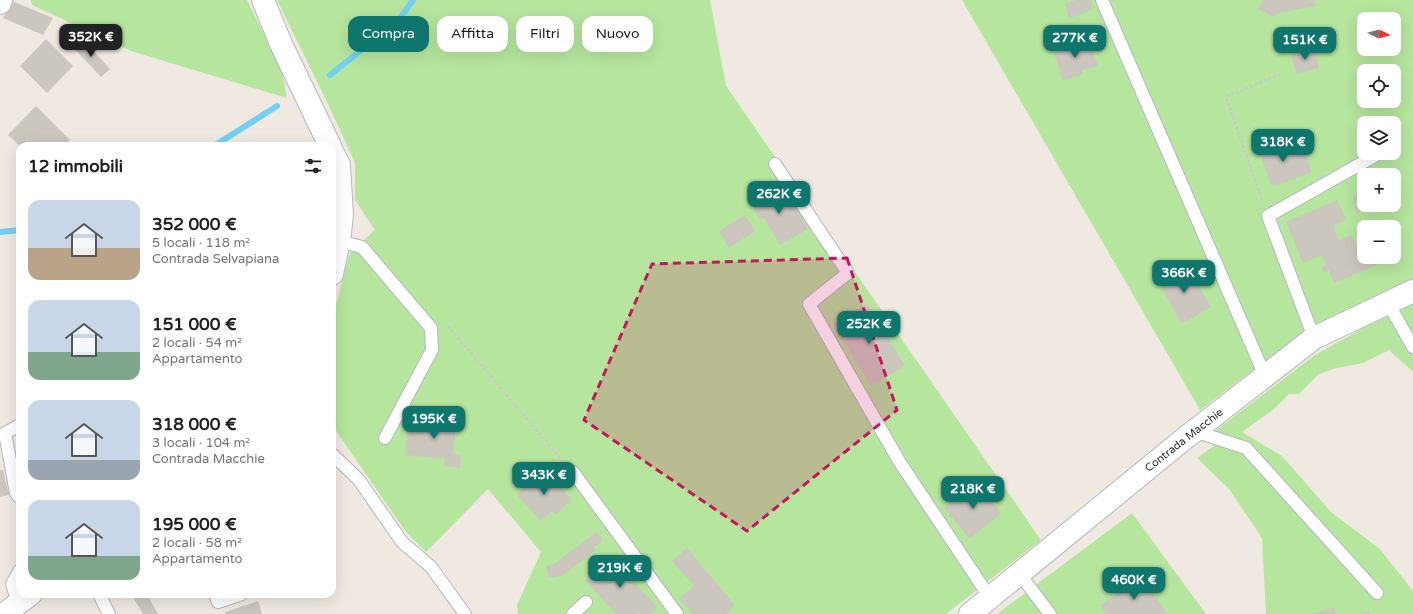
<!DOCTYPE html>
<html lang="it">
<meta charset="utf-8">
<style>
:root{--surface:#fff;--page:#f6f6f6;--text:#202124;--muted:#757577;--accent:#0f766e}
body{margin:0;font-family:"Varela Round",sans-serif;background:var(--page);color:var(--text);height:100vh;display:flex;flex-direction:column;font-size:15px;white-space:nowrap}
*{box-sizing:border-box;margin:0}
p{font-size:13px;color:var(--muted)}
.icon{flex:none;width:22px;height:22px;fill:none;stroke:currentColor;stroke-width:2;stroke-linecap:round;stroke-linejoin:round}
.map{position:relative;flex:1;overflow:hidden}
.side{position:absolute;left:16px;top:142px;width:320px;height:456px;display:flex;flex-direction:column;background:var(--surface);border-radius:12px;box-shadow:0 4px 16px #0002}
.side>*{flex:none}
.hud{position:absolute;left:348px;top:16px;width:380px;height:36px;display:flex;gap:8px}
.needle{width:26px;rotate:96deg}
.tools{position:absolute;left:1357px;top:12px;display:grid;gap:8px}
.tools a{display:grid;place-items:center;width:44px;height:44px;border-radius:8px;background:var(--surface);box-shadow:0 4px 16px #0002;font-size:20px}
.price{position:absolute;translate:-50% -34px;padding:0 9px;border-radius:8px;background:var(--accent);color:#fff;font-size:13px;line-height:26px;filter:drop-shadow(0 1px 2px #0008)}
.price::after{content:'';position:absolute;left:50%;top:24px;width:12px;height:9px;margin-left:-6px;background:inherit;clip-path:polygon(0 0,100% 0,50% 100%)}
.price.current{background:#222;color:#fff}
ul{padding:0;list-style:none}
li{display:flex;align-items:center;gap:12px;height:100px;padding:0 12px}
li span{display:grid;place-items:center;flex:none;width:112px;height:80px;border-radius:12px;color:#555}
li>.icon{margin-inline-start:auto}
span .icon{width:48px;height:48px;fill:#fffc;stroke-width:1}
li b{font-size:17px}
h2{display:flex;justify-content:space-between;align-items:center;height:48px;padding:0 12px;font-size:17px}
.pill{padding:0 14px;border-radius:12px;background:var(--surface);box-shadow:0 4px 16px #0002;font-size:14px;line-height:36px}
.pill.current{background:var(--accent);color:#fff}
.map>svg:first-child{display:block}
.green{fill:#b6e59e;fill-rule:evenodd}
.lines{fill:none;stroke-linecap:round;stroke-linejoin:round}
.stream{stroke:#75cff0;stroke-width:6}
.building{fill:#cbc7bf}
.lane-casing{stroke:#b4b7c1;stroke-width:14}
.street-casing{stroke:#b4b7c1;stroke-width:24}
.secondary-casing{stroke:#b4b7c1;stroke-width:24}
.path{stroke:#c9c9c9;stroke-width:2.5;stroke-dasharray:3 2;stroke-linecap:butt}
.lane{stroke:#fff;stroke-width:12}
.street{stroke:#fff;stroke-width:22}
.secondary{stroke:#fff;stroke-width:22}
.marked{fill:#c2185b;fill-opacity:0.2;stroke:#c2185b;stroke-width:3;stroke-dasharray:8 5;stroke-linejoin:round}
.labels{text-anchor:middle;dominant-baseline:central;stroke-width:3;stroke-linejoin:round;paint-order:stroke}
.street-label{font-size:11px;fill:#2e2e2e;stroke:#fff}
</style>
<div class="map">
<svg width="1413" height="614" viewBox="0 0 1413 614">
<rect width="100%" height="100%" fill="#efe9e1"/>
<g class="green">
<polygon points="31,0 247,0 282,70 287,98 131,51 32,5"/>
<polygon points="277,0 710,0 726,86 1041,540 946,614 518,614 517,605 541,552 488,489 426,552 406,532 332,425 332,320 350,253 375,230 355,200 355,163 331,110"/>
<path d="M 962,0 L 1413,0 L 1413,279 L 1303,332 L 1200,410 ZM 1364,19 L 1394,19 L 1394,49 L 1364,49 ZM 1364,71 L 1394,71 L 1394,101 L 1364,101 ZM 1364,123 L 1394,123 L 1394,153 L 1364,153 ZM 1364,175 L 1394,175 L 1394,205 L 1364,205 ZM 1364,227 L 1394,227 L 1394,257 L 1364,257 Z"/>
<polygon points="1413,304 1413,372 1389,350 1363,363 1333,369 1319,374 1299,394 1289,394 1274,409 1242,432 1282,456 1331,512 1380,549 1413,591 1413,614 1266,614 1262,538 1229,489 1197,458 1228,436 1215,431 1315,355 1365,327"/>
<polygon points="1132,513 1206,614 997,614"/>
</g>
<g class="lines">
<g class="stream">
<polyline points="330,75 399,20 413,0"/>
<polyline points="214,146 277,106"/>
<polyline points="0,232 20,230"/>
</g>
</g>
<g class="building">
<polygon points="1075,0 1090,0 1093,9 1069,19 1065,4"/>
<polygon points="1263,0 1315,0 1316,6 1278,13 1274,17 1258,9"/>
<polygon points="12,1 53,18 43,35 3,18"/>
<polygon points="82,38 110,69 101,77 73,47"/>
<polygon points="1089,38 1098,66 1082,70 1083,74 1063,81 1053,50"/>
<polygon points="46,39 73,66 47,93 20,66"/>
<polygon points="1314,48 1319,68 1297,74 1291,54"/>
<polygon points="36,106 70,140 64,146 20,146 8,135"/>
<polygon points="1271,139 1277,156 1303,146 1312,172 1272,187 1256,144"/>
<polygon points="777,186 787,204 792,201 808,229 780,245 764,218 760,220 749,201"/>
<polygon points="1364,192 1364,205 1380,205 1357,213 1353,197"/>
<polygon points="1337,200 1346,220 1333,226 1339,240 1352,235 1359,252 1364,250 1364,257 1381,257 1384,262 1334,283 1329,270 1324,273 1322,267 1326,265 1322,255 1303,263 1286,222"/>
<polygon points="745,215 755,231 729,248 719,231"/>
<polygon points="1364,230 1364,241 1360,231"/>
<polygon points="1185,263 1211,307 1182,324 1157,280"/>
<polygon points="867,303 905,366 871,386 833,324"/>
<polygon points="435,413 457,416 453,454 461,455 460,468 444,466 445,459 405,455 409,421 434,424"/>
<polygon points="20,444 20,462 19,462 16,445"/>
<polygon points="545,469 572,500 555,515 552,511 541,521 516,494"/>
<polygon points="0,470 3,470 9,495 0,497"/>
<polygon points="976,481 1001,513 970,539 944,508"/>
<polygon points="597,532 603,540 594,547 596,550 562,576 549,578 546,566 554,564"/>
<polygon points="687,548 735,605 727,613 728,614 693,614 679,598 694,586 672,561"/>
<polygon points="613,555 637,581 635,583 657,607 650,614 641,614 639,612 637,614 616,614 585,580"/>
<polygon points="1140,576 1168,614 1106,614 1100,606"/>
<polygon points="131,594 147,594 158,614 143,614"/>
<polygon points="264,594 276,594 265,598"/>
<polygon points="258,601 262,614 226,614 225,612"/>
<polygon points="1334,607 1336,614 1314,614"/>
<polygon points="1369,611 1370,614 1359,614"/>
</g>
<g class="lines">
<g class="lane-casing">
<g id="lane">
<polyline points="1102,0 1265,376"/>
<polyline points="775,164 848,273 809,304 899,461 990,598"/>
<polyline points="339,241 362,247 431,328 432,350 385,438"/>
<polyline points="1388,303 1413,347"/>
<polyline points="1314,338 1268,216 1378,154"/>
<polyline points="20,425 5,433 16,493 20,498"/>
<polyline points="1194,431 1246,448 1377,593"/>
<polyline points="332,454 359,480 402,542 431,567 465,614"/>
<polyline points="573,472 677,614"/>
<polyline points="1019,573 1050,614"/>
<polyline points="99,594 109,614"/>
<polyline points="215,594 218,602 242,594"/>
<polyline points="18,603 12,584 20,570"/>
<polyline points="573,614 586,602"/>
</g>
</g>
<g class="street-casing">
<g id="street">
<polyline points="0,3 1,0"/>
<polyline points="970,614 1184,439 1314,338 1413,291"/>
</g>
</g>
<g class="secondary-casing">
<g id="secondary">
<polyline points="263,0 281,44 330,146"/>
<polyline points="332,151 339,165 342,215 339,241 332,274"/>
<polyline points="4,614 31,594"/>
</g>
</g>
<g class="path">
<polyline points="1262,200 1226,97 1282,73"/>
<polyline points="448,326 562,460"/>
</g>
<use href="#lane" class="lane"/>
<use href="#street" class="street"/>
<use href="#secondary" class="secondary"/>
</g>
<path class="marked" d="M 847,258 L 897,410 L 747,531 L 584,420 L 652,264 Z"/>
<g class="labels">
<g class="street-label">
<text transform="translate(1184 440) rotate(-38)">Contrada Macchie</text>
</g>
</g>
</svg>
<div class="tools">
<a><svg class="needle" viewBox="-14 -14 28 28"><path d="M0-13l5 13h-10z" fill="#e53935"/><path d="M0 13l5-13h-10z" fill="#757577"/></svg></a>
<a><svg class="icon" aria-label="locate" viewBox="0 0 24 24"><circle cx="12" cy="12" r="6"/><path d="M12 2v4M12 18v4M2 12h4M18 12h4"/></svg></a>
<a><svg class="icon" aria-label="layers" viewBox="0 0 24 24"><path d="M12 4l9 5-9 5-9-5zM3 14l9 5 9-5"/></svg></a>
<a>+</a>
<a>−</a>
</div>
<b class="price current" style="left:91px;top:58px">352K €</b>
<b class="price" style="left:1075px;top:59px">277K €</b>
<b class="price" style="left:1305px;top:61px">151K €</b>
<b class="price" style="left:1283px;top:163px">318K €</b>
<b class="price" style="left:779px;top:215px">262K €</b>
<b class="price" style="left:1184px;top:294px">366K €</b>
<b class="price" style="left:869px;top:345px">252K €</b>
<b class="price" style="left:434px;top:440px">195K €</b>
<b class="price" style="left:544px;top:496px">343K €</b>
<b class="price" style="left:973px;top:510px">218K €</b>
<b class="price" style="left:620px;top:589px">219K €</b>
<b class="price" style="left:1134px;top:601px">460K €</b>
<div class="hud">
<a class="pill current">Compra</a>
<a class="pill">Affitta</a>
<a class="pill">Filtri</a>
<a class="pill">Nuovo</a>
</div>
<section class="side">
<h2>12 immobili<svg class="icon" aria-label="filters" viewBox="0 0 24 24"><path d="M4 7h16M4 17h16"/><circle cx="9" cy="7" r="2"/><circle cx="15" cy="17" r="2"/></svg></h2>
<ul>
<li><span style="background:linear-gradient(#c9d6e8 60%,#b9a48a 0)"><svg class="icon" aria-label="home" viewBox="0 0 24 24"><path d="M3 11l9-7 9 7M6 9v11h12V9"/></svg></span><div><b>352 000 €</b><p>5 locali · 118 m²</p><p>Contrada Selvapiana</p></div></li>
<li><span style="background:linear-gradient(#c9d6e8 65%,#7fa58c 0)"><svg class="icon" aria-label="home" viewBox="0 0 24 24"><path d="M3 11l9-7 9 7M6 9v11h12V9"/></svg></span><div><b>151 000 €</b><p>2 locali · 54 m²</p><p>Appartamento</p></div></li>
<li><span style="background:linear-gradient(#c9d6e8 75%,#9aa5b1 0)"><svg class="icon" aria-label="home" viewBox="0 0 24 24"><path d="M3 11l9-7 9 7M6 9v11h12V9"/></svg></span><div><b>318 000 €</b><p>3 locali · 104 m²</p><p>Contrada Macchie</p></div></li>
<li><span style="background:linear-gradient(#c9d6e8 70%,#7fa58c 0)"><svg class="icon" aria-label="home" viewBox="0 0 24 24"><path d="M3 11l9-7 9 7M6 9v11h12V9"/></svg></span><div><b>195 000 €</b><p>2 locali · 58 m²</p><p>Appartamento</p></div></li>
</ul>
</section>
</div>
